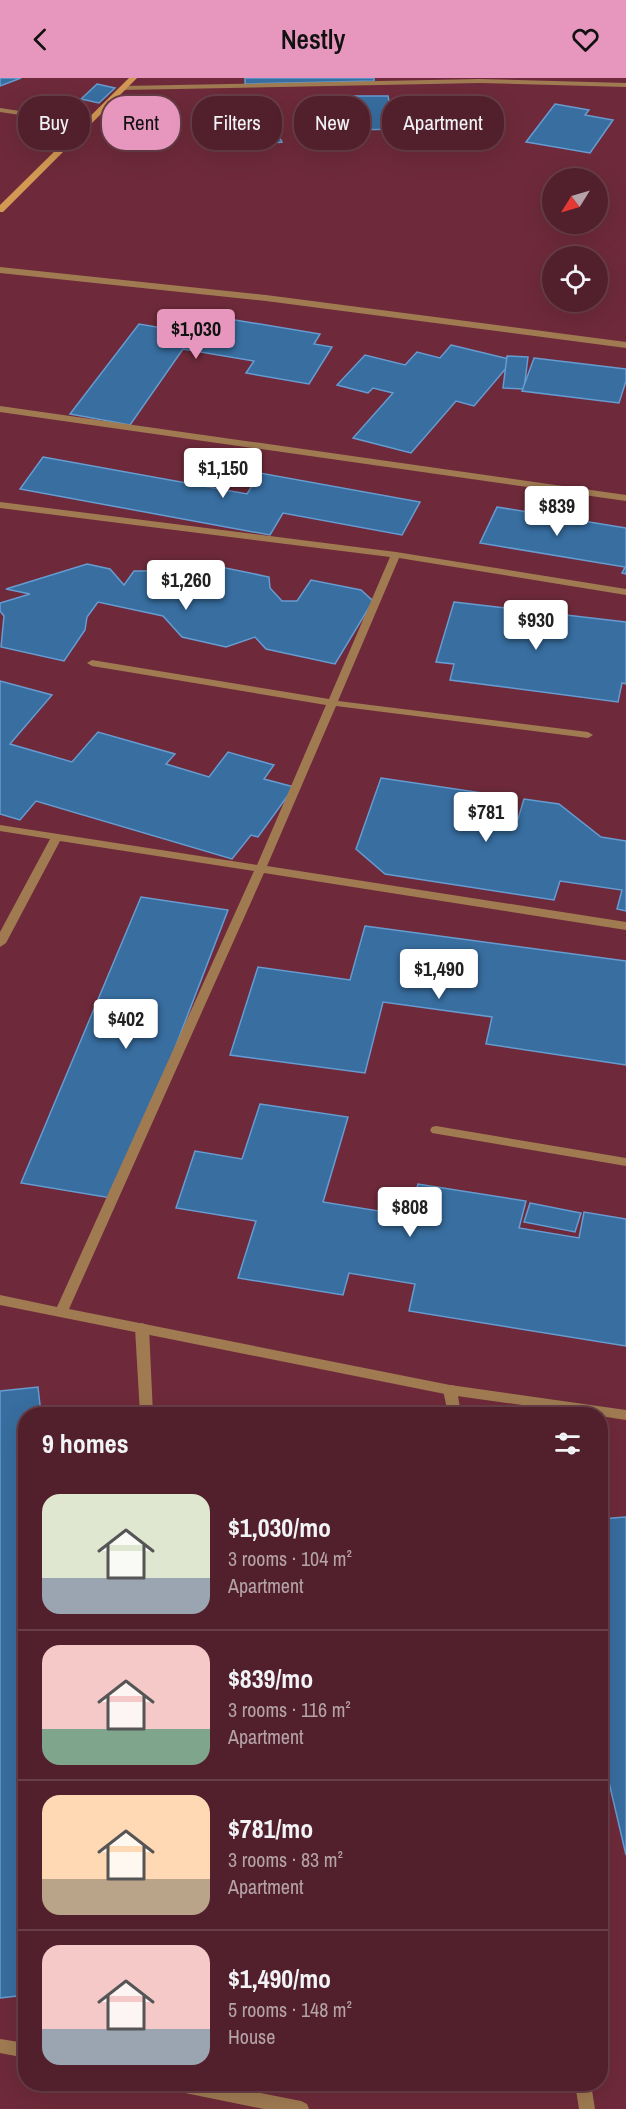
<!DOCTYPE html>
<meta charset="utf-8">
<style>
:root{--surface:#52202c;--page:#5c2d38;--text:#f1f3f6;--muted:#b5a3a9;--line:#683e48;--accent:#e797bd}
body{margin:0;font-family:"Archivo Narrow",sans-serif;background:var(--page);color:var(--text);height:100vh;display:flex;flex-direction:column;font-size:22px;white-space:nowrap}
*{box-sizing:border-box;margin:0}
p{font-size:20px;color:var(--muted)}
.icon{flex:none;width:33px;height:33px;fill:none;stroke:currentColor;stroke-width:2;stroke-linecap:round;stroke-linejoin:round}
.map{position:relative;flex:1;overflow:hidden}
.sheet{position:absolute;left:18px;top:1329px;width:590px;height:684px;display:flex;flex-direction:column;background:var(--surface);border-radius:24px;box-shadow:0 6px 24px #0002,0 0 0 2px var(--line)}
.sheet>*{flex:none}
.guide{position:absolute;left:18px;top:18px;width:591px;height:54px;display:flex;gap:12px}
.needle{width:39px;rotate:233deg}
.tools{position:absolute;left:542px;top:90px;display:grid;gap:12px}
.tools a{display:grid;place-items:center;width:66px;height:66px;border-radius:50%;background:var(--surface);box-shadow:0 6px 24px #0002,0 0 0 2px var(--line);font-size:30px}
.price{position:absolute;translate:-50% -51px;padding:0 14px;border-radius:6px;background:#fff;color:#222;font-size:20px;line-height:39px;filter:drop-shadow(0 2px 3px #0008)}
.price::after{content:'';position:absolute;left:50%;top:36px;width:18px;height:14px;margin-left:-9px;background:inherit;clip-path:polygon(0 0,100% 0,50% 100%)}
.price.active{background:var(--accent);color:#111}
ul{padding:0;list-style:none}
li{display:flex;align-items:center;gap:18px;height:150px;padding:0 24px}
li+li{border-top:2px solid var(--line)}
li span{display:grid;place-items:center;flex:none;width:168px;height:120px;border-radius:18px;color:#555}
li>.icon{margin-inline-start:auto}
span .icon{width:72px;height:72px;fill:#fffc;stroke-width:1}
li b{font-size:26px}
h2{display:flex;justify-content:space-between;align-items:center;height:72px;padding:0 24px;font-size:26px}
.chip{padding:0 21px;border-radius:24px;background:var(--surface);box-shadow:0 6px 24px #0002,0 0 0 2px var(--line);font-size:21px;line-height:54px}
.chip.active{background:var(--accent);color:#111}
header{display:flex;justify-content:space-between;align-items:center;height:78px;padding:0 24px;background:var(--accent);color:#111;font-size:27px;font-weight:600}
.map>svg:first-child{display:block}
.building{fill:#386ea0;stroke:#669cd1;stroke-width:1.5}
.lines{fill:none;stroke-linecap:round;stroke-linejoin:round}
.lane{fill:#a07b52;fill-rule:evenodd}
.street{fill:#a07b52;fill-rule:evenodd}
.secondary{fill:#d29854;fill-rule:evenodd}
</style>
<header><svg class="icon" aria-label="back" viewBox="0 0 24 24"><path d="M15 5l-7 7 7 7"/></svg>Nestly<svg class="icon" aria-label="heart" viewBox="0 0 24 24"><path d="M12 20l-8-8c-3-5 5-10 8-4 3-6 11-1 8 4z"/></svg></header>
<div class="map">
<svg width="626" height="2031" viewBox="0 0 626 2031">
<rect width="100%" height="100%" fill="#6e2a3a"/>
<g class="building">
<polygon points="0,0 21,0 0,8"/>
<polygon points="245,0 374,0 374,3 245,6"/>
<polygon points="97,6 115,10 99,25 81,21"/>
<polygon points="342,18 388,18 390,28 462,28 466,59 409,59 409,51 344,52"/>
<polygon points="262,24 282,64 252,67 250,63 228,65 211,29"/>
<polygon points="555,26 589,32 585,37 613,42 590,75 526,64"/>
<polygon points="42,50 66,54 53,71 28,67"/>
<polygon points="181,233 320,256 314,266 332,269 309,306 246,295 254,283 183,271 130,347 70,336 139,246 168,251"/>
<polygon points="451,267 513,282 474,328 456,323 411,375 353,360 393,315 373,310 368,315 337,307 365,277 405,287 417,274 440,280"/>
<polygon points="507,278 528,279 524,311 503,310"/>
<polygon points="534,280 626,291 626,303 619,325 522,313"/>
<polygon points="43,379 247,416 260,395 420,424 402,457 283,435 270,457 20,411"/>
<polygon points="497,429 626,450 626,496 622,495 625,489 480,465"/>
<polygon points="87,486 110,491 124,507 134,493 160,493 211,504 221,489 269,499 270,510 282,523 297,523 311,502 361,512 373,523 335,586 266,571 255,559 226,569 182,559 163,538 98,524 87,539 85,552 64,583 1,569 4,538 0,533 0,525 30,516 6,511"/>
<polygon points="454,524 626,544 626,606 622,605 618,624 450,602 454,586 436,584"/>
<polygon points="0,603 52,617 10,666 72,684 98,654 175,676 166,686 209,699 228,674 274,687 264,701 294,709 258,759 251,757 232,781 36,723 20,742 0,736"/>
<polygon points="381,700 483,715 477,734 518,741 524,721 559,726 601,759 626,763 626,833 617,831 622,812 560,803 554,822 385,796 356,771"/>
<polygon points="141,819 228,832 117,1121 21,1105"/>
<polygon points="365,848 626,883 626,987 486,966 492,939 383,924 365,995 230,977 258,889 350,902"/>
<polygon points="260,1026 348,1039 323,1124 409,1138 418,1106 526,1123 519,1150 579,1160 584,1134 626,1141 626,1268 409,1233 415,1206 349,1195 343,1217 238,1200 256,1143 176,1130 195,1073 242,1081"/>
<polygon points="530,1125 581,1135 575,1154 524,1144"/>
<polygon points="38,1309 41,1336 26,1336 26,1917 0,1920 0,1313"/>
<polygon points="626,1439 626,1777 600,1666 600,1441"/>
</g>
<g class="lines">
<g class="lane">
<polygon points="142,1245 147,1247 149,1250 153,1336 140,1336 135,1250 137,1247"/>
<polygon points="450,1307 455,1308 457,1312 461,1336 448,1336 443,1312 445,1308"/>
<polygon points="575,2006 591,2006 595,2031 579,2031"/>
</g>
<g class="street">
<polygon points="480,1 626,5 626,9 480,5 123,12 119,10 123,8"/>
<polygon points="0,30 87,43 91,45 87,47 0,34"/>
<polygon points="0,189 266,217 626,264 626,270 266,223 0,195"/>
<polygon points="0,328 626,417 626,423 0,334"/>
<polygon points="0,424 396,474 626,511 626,517 399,480 338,623 588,654 593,657 588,660 336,628 267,788 626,844 626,852 264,795 69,1231 450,1307 626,1332 626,1342 600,1338 600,1336 586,1336 450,1317 0,1227 0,1217 57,1229 254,793 60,763 6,865 0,869 0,854 50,761 0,753 0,747 257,787 326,627 92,588 87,585 92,582 329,621 390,479 0,430"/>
<polygon points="436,1048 626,1080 626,1088 432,1055 430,1052 432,1049"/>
<polygon points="0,1961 26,1965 26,1980 0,1975"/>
<polygon points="172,2006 215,2006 301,2023 307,2026 309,2031 264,2031 180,2014 174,2011"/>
</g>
<polygon class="secondary" points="129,0 137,0 3,134 0,134 0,127"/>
</g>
</svg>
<div class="tools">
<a><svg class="needle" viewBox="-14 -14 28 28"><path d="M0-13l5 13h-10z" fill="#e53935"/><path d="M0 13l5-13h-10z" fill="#b5a3a9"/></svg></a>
<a><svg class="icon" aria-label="locate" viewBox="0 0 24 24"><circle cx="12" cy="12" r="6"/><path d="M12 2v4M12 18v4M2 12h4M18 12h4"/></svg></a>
</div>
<b class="price active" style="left:196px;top:282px">$1,030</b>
<b class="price" style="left:223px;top:421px">$1,150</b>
<b class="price" style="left:557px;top:459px">$839</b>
<b class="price" style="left:186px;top:533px">$1,260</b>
<b class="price" style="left:536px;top:573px">$930</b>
<b class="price" style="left:486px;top:765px">$781</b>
<b class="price" style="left:439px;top:922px">$1,490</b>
<b class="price" style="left:126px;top:972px">$402</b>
<b class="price" style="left:410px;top:1160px">$808</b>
<div class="guide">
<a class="chip">Buy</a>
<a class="chip active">Rent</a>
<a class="chip">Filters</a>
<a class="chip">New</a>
<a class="chip">Apartment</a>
</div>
<section class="sheet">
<h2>9 homes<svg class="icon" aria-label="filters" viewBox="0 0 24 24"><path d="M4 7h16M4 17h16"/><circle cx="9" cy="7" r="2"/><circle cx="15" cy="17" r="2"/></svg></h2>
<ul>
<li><span style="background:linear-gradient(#dfe7d0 70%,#9aa5b1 0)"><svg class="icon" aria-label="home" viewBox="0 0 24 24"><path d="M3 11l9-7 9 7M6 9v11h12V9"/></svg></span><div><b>$1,030/mo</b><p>3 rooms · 104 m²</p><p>Apartment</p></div></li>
<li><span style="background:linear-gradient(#f6c9c9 70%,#7fa58c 0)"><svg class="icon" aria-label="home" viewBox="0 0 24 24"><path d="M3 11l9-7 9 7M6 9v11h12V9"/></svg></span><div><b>$839/mo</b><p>3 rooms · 116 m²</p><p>Apartment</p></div></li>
<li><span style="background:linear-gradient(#ffd9b3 70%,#b9a48a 0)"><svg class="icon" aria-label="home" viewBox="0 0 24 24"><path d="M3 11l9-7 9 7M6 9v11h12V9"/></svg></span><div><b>$781/mo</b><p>3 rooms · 83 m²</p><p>Apartment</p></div></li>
<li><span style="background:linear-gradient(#f6c9c9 70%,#9aa5b1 0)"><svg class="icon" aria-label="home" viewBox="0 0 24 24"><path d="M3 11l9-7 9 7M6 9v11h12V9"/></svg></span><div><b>$1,490/mo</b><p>5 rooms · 148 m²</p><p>House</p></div></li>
</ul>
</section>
</div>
